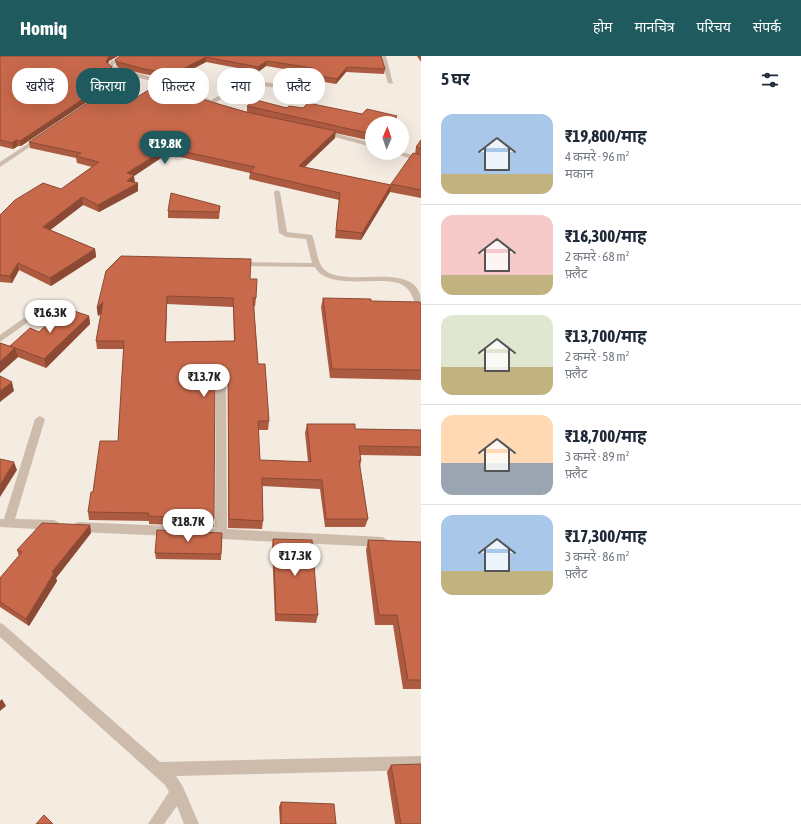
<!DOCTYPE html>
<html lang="hi">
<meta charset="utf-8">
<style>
:root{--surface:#fff;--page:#f2f2f3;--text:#1f2937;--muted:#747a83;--line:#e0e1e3;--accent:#1f5a5e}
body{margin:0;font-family:"Asap Condensed","Noto Sans Devanagari",sans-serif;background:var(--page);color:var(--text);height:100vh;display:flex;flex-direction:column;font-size:15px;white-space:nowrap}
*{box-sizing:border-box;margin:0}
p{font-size:13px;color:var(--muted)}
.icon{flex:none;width:22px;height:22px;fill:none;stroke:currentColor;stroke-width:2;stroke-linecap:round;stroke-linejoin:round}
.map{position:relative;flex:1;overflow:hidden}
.sheet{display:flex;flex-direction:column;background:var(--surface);width:380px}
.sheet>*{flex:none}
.banner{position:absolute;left:12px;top:12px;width:349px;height:36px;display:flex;gap:8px}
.needle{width:26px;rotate:2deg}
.tools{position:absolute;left:365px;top:60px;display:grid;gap:8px}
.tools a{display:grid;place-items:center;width:44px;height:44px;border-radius:50%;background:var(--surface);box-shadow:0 4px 16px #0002;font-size:20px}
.price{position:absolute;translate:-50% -34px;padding:0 9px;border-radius:14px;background:#fff;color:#222;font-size:13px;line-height:26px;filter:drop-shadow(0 1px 2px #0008)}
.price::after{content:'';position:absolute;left:50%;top:24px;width:12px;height:9px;margin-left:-6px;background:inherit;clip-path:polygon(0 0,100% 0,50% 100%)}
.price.current{background:var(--accent);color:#fff}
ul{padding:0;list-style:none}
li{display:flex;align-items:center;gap:12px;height:100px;padding:0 20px}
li+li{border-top:1px solid var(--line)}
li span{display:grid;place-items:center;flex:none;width:112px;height:80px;border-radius:12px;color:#555}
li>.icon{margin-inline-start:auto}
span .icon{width:48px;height:48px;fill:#fffc;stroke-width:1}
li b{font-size:17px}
h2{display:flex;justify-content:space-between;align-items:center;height:48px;padding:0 20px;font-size:17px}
.tag{padding:0 14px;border-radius:16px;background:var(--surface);box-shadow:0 4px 16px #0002;font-size:14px;line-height:36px}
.tag.current{background:var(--accent);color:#fff}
header{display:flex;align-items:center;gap:24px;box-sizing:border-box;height:56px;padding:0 20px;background:var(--accent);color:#fff}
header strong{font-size:19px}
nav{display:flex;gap:22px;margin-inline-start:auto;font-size:14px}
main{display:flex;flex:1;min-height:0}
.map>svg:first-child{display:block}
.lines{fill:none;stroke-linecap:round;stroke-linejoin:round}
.street{fill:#cdbbac;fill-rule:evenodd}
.wall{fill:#ac5a40;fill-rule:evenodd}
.shaded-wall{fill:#8c4a34}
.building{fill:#c8694b;stroke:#8c4a34;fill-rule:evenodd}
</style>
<header>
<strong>Homiq</strong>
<nav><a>होम</a><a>मानचित्र</a><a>परिचय</a><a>संपर्क</a></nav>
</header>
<main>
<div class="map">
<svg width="421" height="768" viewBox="0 0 421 768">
<rect width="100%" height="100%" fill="#f4ebe1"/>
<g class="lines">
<g class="street">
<path d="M 120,0 L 126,0 L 114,8 L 114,10 L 174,28 L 211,44 L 248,24 L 321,34 L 324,36 L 321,38 L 249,28 L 216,46 L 219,48 L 216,50 L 170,30 L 121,17 C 115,22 106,27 101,33 C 96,41 95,53 83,52 L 83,50 L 91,45 L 97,31 L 116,15 L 108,11 L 110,6 Z"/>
<polygon points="380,0 386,0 393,28 388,27"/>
<polygon points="322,74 372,87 372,91 320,77 319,76"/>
<polygon points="38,81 43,82 0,111 0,106"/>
<polygon points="402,96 421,102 421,106 394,97"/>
<path d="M 277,134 L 280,136 L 287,176 L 312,179 C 317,190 316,208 326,215 C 349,231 409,207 420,238 C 421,243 421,249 421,254 C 412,251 416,233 398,227 C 376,220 328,235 315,211 L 235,210 L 235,206 L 238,206 L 312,207 L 306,183 L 286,181 L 279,177 L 274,136 Z"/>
<polygon points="24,262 28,265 27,267 0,286 0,279"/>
<polygon points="221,320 226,323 227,473 382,481 386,483 388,486 386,489 382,491 221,483 204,480 202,477 204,474 215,473 216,323"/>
<polygon points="40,360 45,363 15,463 54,464 58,466 60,469 58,472 54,474 0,471 0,463 4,463 35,363"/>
<polygon points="78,466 170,470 174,472 176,475 174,478 170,480 78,476 74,474 72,471 74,468"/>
<polygon points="0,567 4,569 160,706 421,700 421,714 176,720 183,731 199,768 184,768 177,750 164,768 148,768 169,736 165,729 0,581"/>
</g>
</g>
<g class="wall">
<polygon points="0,0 118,0 109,5 108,8 113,16 83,37 89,39 90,44 21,90 18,90 13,93 0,90"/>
<polygon points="120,0 381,0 385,13 384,18 346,16 336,28 307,23 308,18 308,17 266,10 258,16 206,6 173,23 144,18 119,12 116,9 115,4"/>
<polygon points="417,0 421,0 421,6"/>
<polygon points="197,36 197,42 247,56 247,50 303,52 396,66 372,67 372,85 335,77 335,82 304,112 391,129 391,128 415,98 416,91 421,84 421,142 390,136 361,184 335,182 339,144 249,123 250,117 167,98 134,120 134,127 138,135 99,156 83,149 50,174 95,193 96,201 51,230 19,214 12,227 0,226 0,159 61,133 92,111 77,107 76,102 30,92 29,86 129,46"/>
<polygon points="220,150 219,163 168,162 168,155"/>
<path d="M 250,223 L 256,242 L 255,251 L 254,250 L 258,308 L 269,365 L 268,374 L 258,374 L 260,404 L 308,406 L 305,377 L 307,368 L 355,373 L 421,374 L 421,400 L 360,399 L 361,405 L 360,411 L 368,463 L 365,471 L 325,471 L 320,433 L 262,430 L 263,465 L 262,473 L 228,472 L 228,323 L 222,319 L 214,323 L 214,471 L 149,468 L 149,465 L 89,464 L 88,456 L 93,436 L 118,385 L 124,293 L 97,293 L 96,285 L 101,258 L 98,260 L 97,252 ZM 167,248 L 233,251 L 234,285 L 166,286 Z"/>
<polygon points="323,242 421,248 421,324 330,322 321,251"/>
<polygon points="89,260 90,268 46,312 18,301 0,317 0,287 10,290 39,276"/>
<polygon points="90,469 91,477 56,522 57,525 29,570 0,551 0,522 19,500 17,494"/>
<polygon points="222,477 221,504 156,503 155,497"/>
<polygon points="273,483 318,559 316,567 275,565 272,491"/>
<polygon points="368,484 421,486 421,633 403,633 393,569 375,569 366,494"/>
<polygon points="391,709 421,768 395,768 387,716"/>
<polygon points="281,746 336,768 280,768 279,751"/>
</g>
<g class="shaded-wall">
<polygon points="108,0 118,0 109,5 107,11 106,6"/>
<polygon points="206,1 206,6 173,23 173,18"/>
<polygon points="267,5 266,10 258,16 258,11"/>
<polygon points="112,11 113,16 78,41 77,36"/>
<polygon points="347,11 346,16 336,28 337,23"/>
<polygon points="197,36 197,43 191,40"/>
<polygon points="89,39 90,44 21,90 20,85"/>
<polygon points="397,60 396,66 394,67 389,67"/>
<polygon points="336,75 335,82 298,117 299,110"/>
<polygon points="16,84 18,90 13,93 12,87"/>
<polygon points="167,92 167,98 134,120 135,126 127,132 127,117"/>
<polygon points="138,127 138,135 99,156 98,149"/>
<polygon points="391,129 390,136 361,184 362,177"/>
<polygon points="82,141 83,149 45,178 43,171"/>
<polygon points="95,193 96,201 51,230 50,222"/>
<polygon points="18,207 19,214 12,227 10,220"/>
<polygon points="167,240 167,248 165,294 165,286"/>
<polygon points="103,246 104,255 98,260 97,252"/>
<polygon points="89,260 90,268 46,312 44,303"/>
<polygon points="15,292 18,301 0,317 0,306"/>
<polygon points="12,326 14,335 0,346 0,335"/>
<polygon points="14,406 17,414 0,441 0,429"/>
<polygon points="90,469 91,477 56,522 57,525 29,570 26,563 52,516"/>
<polygon points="2,643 6,650 0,655 0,645"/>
</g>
<g class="building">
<polygon points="0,0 109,0 106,6 112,11 77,36 89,39 20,85 16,84 12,87 0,84"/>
<polygon points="120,0 381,0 385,13 347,11 337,23 308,18 313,12 267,5 258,11 206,1 173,18 144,13 118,6 115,4"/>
<polygon points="160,27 195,36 197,36 191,40 246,56 336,75 299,110 391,129 362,177 336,174 340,137 250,116 255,111 167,92 127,117 134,119 127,125 138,127 98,149 82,141 43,171 95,193 50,222 18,207 10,220 0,219 0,159 15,144 43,127 61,133 99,106 76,100 81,97 29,86 95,42 97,39 129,46"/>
<polygon points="256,44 287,52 289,50 303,52 308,47 362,58 367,53 397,60 389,67 372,67 372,78 247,50"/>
<polygon points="421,84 421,93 416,91"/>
<polygon points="413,97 421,99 421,134 391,128"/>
<polygon points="171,137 220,150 219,156 168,155"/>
<path d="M 121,200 L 251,203 L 250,223 L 257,223 L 256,242 L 253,242 L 258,308 L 265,308 L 269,365 L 258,365 L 260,404 L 311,406 L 307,368 L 355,368 L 355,373 L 421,374 L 421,391 L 359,390 L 361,405 L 359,405 L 368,463 L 326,463 L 322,424 L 262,422 L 263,465 L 229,463 L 228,314 L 222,310 L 215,314 L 214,463 L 148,460 L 149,457 L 88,456 L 91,436 L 93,436 L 100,385 L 118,385 L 124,285 L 96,285 L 103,246 L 97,252 L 106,215 ZM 167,240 L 233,242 L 235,285 L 165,286 Z"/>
<polygon points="323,242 371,243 371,245 420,246 421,248 421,314 332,313"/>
<polygon points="65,252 89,260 44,303 10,290 30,272 39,276"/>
<polygon points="0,287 15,292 0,306"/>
<polygon points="0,320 12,326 0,335"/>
<polygon points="0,403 14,406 0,429"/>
<polygon points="42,467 90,469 52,516 54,517 26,563 0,546 0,522 22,496 17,494"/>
<polygon points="157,474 222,477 221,498 155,497"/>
<polygon points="273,483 312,484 318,559 276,558"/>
<polygon points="368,484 421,486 421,624 408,624 397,559 379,559"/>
<polygon points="421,708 421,768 401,768 391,709"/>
<polygon points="281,746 334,748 336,768 281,768"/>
<polygon points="44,759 53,768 36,768"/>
</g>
</svg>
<div class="tools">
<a><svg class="needle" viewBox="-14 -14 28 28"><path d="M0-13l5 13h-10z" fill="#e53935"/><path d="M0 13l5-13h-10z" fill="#747a83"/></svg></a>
</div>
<b class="price current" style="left:165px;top:109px">₹19.8K</b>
<b class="price" style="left:50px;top:278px">₹16.3K</b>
<b class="price" style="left:204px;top:342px">₹13.7K</b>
<b class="price" style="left:188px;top:487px">₹18.7K</b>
<b class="price" style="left:295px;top:521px">₹17.3K</b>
<div class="banner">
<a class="tag">खरीदें</a>
<a class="tag current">किराया</a>
<a class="tag">फ़िल्टर</a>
<a class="tag">नया</a>
<a class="tag">फ़्लैट</a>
</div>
</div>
<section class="sheet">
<h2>5 घर<svg class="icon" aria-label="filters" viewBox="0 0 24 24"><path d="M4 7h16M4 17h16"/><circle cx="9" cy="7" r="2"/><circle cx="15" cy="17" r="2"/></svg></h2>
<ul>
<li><span style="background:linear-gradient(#a9c7e8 75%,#c2b280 0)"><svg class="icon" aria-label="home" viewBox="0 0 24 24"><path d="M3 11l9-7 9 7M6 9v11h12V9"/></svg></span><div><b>₹19,800/माह</b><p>4 कमरे · 96 m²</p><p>मकान</p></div></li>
<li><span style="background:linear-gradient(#f6c9c9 75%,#c2b280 0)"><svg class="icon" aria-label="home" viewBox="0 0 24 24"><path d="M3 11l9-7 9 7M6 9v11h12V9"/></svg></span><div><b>₹16,300/माह</b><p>2 कमरे · 68 m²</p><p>फ़्लैट</p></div></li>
<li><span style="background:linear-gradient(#dfe7d0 65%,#c2b280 0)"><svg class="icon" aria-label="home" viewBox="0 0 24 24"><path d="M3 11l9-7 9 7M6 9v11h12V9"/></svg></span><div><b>₹13,700/माह</b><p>2 कमरे · 58 m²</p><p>फ़्लैट</p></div></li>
<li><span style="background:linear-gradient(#ffd9b3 60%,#9aa5b1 0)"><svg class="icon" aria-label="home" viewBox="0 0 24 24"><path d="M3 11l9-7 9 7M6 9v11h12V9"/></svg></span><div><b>₹18,700/माह</b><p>3 कमरे · 89 m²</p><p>फ़्लैट</p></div></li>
<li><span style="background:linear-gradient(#a9c7e8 70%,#c2b280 0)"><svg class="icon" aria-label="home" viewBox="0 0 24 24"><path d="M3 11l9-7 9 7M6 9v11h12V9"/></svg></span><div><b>₹17,300/माह</b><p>3 कमरे · 86 m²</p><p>फ़्लैट</p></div></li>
</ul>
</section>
</main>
